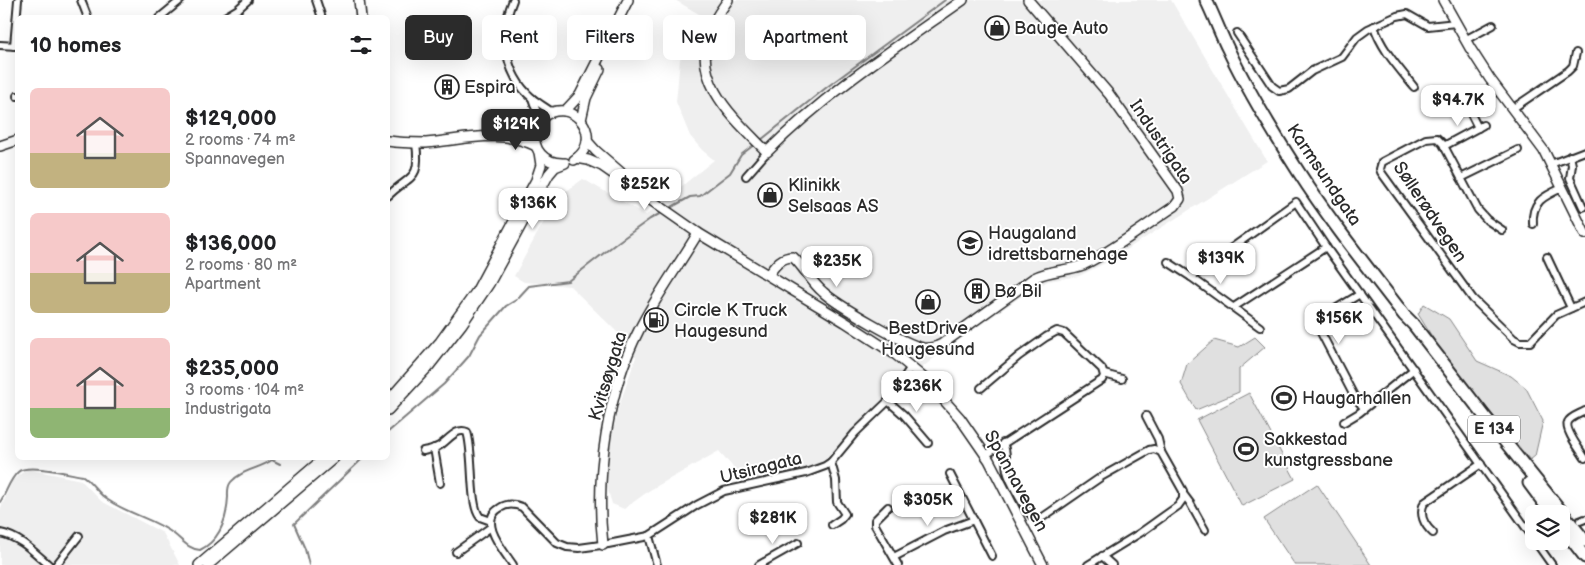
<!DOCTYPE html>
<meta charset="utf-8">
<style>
:root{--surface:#fff;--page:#f2f2f2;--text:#202124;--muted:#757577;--accent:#2b2b2b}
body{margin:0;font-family:"Balsamiq Sans",sans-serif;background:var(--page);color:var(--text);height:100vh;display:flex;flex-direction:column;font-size:19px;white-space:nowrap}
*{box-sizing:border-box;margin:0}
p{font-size:16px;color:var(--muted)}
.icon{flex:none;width:28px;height:28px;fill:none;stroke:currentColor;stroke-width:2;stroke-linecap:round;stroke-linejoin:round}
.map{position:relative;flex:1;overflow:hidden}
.sheet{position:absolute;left:15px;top:15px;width:375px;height:445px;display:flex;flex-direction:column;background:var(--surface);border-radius:8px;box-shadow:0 5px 20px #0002}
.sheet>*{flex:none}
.hud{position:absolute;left:405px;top:15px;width:475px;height:45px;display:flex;gap:10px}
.tools{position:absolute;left:1525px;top:505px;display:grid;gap:10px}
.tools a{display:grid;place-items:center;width:45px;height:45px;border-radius:8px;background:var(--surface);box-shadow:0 5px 20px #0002;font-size:25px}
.price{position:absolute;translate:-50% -42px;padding:0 11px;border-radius:10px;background:#fff;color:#222;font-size:16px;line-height:32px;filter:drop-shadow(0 1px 2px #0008)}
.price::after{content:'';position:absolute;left:50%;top:30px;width:15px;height:11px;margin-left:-8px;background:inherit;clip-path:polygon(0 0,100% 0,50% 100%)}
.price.current{background:var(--accent);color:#fff}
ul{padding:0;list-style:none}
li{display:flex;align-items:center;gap:15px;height:125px;padding:0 15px}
li span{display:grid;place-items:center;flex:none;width:140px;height:100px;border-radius:8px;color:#555}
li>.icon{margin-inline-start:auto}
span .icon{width:60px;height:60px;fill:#fffc;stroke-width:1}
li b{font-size:21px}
h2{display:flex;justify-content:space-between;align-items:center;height:60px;padding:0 15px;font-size:21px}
.tag{padding:0 18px;border-radius:8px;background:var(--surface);box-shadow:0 5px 20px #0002;font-size:18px;line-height:45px}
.tag.current{background:var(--accent);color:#fff}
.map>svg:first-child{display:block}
.built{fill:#efefef}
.green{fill:#e0e0e0;stroke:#868686}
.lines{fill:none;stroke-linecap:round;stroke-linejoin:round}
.stream{stroke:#7e7e7e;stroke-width:2}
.street-casing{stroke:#2b2b2b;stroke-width:10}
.secondary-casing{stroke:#2b2b2b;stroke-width:12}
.highway-casing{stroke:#2b2b2b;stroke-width:15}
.street{stroke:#fff;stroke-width:6}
.secondary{stroke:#fff;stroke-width:9}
.highway{stroke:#fff;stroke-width:11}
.labels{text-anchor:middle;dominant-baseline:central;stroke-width:4;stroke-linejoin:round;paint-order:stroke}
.shield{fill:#fff;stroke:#6b6b6b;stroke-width:1}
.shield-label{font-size:16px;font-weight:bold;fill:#2b2b2b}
.poi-label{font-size:18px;fill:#2b2b2b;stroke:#fff;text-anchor:start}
.street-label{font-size:18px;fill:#2b2b2b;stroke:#fff}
</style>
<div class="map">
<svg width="1585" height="565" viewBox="0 0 1585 565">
<rect width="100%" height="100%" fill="#fff"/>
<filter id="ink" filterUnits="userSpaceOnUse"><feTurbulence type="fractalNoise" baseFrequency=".02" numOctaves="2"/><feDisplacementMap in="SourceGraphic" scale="10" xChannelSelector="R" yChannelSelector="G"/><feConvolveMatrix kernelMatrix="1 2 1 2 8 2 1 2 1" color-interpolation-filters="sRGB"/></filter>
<g filter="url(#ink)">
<g class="built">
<polygon points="675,0 1171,0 1267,161 1105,263 1079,276 1048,281 1023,295 943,351 918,371 869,426 854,439 816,465 803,471 745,481 719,451 650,490 624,509 612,504 606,484 610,446 618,409 636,357 617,332 570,286 524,282 514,276 557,198 583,179 646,215 714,160 702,150 690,136 676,102 680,59 704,17"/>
<polygon points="27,469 81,480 101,501 163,533 180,565 0,565 0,510 13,480"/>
</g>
<g class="green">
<polygon points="1424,304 1449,319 1477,361 1511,376 1526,388 1543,421 1535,456 1530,460 1444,356 1418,314"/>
<polygon points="1255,337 1265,347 1239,369 1239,392 1196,410 1181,384 1187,364 1214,340 1239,347"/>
<polygon points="1249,393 1295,479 1242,506 1197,420"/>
<polygon points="1317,484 1371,565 1295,565 1264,519"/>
</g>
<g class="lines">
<g class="stream">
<polyline points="761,140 827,87 945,0"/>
<polyline points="670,208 690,197 700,196 730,173 741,155 755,144"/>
<polyline points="388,432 444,384 469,356 480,335 490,324 506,306 516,300 529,286 568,281 618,242 650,219 663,212"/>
<path d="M 0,502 C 7,492 9,480 18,472 C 27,463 70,474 83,476 C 93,483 98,494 108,500 C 128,514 155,519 174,534 C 183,541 189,549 200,550 C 220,540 227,518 228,497 C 228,492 227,487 231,482 C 241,470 259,469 272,460 L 280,464"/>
<polyline points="309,565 305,549 294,524 363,458"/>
</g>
<g class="street-casing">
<g id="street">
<polyline points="81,0 88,18"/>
<polyline points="316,0 322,18"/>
<path d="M 513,0 C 499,33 504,74 532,98 C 538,103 545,107 552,112"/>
<polyline points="159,18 181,0"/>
<polyline points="223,18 238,9 248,0"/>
<path d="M 1374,26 C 1381,49 1399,68 1414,87"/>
<polyline points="1237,33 1272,86 1279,91 1289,89 1312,71 1342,57 1357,37 1368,29 1397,16 1407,14 1428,26 1456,23"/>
<polyline points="1465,40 1493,25"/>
<polyline points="0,45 16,46"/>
<polyline points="14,46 18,0"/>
<polyline points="17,96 18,96"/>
<polyline points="532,98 540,121"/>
<polyline points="1467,106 1478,128"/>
<polyline points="1512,109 1568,71 1573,66 1576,53"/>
<polyline points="1444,146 1483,125"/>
<polyline points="1570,156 1572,165 1570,178 1583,207"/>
<polyline points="1551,164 1585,151"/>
<polyline points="746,176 767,152"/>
<polyline points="1461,178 1518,150"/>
<path d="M 388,196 C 410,174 421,182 416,143"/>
<path d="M 1533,224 C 1531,202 1544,196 1562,188"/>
<polyline points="1502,230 1487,220 1478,210 1443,144 1437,138 1426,139 1382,162 1380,169 1381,172 1473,299 1514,339 1520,342 1530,342 1556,315 1585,302"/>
<polyline points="1547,257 1571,308"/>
<polyline points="1168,262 1191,277 1260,327"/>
<polyline points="1191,277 1296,202 1326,247 1534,539"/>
<polyline points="1360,294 1322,317 1318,320 1317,325 1354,396 1364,408"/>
<polyline points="1234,307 1326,247"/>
<polyline points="1104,374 1122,379"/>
<polyline points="981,388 1019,356 1046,337 1057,331 1064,333 1102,369 1104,376 1102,380 1097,383 986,455"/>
<polyline points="895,391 911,367"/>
<polyline points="888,401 904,415 928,443"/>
<path d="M 1585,411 C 1580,414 1570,417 1568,422 C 1564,430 1581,451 1585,458"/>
<polyline points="1146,416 1158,439 1161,452"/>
<polyline points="1344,422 1359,413 1414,369"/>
<path d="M 1003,443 C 1008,453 1005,461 1007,471 C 1009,480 1028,516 1036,519 L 1043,517 L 1101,477 L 1149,450 L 1154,449 L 1161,452 L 1183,491 L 1183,499 L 1178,506 L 1140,533 L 1088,565"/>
<polyline points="434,448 440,483"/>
<path d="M 423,451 C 428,450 434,449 439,446 C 448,441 456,427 467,432 C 474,453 469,505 480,517 L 491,521"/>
<polyline points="831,462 836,480 837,502 845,514 841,519 832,525"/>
<polyline points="950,474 992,556"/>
<polyline points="1184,495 1190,503 1205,530"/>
<polyline points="888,507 875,520 875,525 898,565"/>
<polyline points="1580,521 1585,519"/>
<path d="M 0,533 C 20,537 34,552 49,565"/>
<path d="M 1433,533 C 1424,525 1419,514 1424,503 L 1481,464"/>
<polyline points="649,536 657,565"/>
<polyline points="1535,541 1552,565"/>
<polyline points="456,552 491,527"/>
<polyline points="1102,556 1112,565"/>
<polyline points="894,557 944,531 974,520"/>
<polyline points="56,565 79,536"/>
<path d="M 513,565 C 504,551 477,521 500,508 C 507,503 515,504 522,507 L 557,543 L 567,547 L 579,548 L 608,544 L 649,536 L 697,505 L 724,491 L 806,473 L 825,466 L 831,462 L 855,433 L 908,382 L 917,372"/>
<polyline points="759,565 798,543"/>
</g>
</g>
<g class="secondary-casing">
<g id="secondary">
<polyline points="359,0 361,18"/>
<path d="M 728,0 C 721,10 714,19 710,30 C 690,82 735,119 767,152 C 826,93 895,48 963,0"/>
<polyline points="1443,0 1470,48 1490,79 1544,151 1585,234"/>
<path d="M 565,111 C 589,117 596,146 574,160"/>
<polyline points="581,120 586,98 600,69"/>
<polyline points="511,136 535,130"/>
<path d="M 388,141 C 400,143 413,143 426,143 C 463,140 500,128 536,146"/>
<polyline points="587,141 596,151 626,177"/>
<polyline points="0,146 18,140"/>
<polyline points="577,158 588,160 602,166 698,233 845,322 896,355 925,379 960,418 989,460 1043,565"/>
<path d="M 562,163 C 523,162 527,107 565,111 L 580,95 L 628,0"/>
<path d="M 768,275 C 775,266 780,257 793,257 C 804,267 811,282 823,292 C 837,305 906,345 923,348 C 930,349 936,347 942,344 L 1034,278 C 1049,270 1067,271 1083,265 C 1113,251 1147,224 1175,206 L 1180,199 L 1178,191 L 1109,94 L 1028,0"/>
<polyline points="388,401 440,342 476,292 536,180 541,165 539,152"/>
<polyline points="388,410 429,366 462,324 489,284 549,174 555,167 565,163"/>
<path d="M 603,545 C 595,476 607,392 639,330 C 656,296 679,265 698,233"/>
<polyline points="199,565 324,458"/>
<polyline points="208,565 334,458"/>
</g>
</g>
<g class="highway-casing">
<g id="highway">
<path d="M 1206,0 C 1214,16 1220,33 1228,49 C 1248,91 1273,132 1298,171 C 1330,221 1368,268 1404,315 L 1413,324 L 1486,418 L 1585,541"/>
<polyline points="1529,483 1552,514"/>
<polyline points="1561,526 1585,557"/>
</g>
</g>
<use href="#street" class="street"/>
<use href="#secondary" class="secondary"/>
<use href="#highway" class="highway"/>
</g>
</g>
<defs>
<g id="shop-ring" transform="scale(1.25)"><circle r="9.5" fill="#fff" stroke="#2b2b2b" stroke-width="1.5"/><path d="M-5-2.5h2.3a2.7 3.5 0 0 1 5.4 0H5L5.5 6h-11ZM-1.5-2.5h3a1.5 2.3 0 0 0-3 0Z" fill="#2b2b2b"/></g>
<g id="building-ring" transform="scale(1.25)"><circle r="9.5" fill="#fff" stroke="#2b2b2b" stroke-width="1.5"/><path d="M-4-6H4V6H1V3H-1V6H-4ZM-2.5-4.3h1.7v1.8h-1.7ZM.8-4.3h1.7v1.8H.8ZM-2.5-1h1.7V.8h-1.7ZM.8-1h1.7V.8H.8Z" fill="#2b2b2b"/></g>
<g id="school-ring" transform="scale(1.25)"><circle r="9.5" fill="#fff" stroke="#2b2b2b" stroke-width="1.5"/><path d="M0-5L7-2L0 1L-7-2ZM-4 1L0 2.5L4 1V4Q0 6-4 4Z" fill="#2b2b2b"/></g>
<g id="fuel-ring" transform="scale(1.25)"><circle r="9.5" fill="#fff" stroke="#2b2b2b" stroke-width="1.5"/><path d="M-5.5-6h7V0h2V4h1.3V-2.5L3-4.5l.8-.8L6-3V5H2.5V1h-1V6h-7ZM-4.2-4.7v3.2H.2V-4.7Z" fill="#2b2b2b"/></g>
<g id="stadium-ring" transform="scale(1.25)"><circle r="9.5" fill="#fff" stroke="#2b2b2b" stroke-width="1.5"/><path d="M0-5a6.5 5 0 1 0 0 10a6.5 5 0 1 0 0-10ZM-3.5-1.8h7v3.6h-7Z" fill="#2b2b2b"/></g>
</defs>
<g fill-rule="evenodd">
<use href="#shop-ring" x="997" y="28"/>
<use href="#building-ring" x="447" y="87"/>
<use href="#shop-ring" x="770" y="195"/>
<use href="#school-ring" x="970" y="243"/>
<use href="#building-ring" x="977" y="291"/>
<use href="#shop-ring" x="928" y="302"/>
<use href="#fuel-ring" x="656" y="320"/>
<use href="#stadium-ring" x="1284" y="398"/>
<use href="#stadium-ring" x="1246" y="449"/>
</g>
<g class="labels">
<rect class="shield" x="1468" y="415.5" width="52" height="27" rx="4"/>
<g class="shield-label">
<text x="1494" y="429">E 134</text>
</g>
<g class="poi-label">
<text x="1014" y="28">Bauge Auto</text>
<text x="464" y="87">Espira</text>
<text x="788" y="185">Klinikk<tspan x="788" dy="21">Selsaas AS</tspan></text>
<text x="988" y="233">Haugaland<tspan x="988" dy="21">idrettsbarnehage</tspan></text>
<text x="994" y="291">Bø Bil</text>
<text x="674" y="310">Circle K Truck<tspan x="674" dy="21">Haugesund</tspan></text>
<text x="928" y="328" text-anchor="middle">BestDrive<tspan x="928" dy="21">Haugesund</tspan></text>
<text x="1302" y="398">Haugarhallen</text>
<text x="1264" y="439">Sakkestad<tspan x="1264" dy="21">kunstgressbane</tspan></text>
</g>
<g class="street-label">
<text transform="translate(1161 142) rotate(56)">Industrigata</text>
<text transform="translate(1324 175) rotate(56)">Karmsundgata</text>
<text transform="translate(1430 212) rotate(56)">Søllerødvegen</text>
<text transform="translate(608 376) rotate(-73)">Kvitsøygata</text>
<text transform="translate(761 468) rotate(-14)">Utsiragata</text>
<text transform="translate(1016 481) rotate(61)">Spannavegen</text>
</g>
</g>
</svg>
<div class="tools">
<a><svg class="icon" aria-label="layers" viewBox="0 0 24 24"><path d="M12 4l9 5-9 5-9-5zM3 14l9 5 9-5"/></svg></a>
</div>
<b class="price" style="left:1458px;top:127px">$94.7K</b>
<b class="price current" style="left:516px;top:151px">$129K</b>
<b class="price" style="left:645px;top:211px">$252K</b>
<b class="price" style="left:533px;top:230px">$136K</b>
<b class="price" style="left:1221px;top:285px">$139K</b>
<b class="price" style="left:837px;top:288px">$235K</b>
<b class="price" style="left:1339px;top:345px">$156K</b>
<b class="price" style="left:917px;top:413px">$236K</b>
<b class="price" style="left:928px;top:527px">$305K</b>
<b class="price" style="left:773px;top:545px">$281K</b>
<div class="hud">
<a class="tag current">Buy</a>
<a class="tag">Rent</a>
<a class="tag">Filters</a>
<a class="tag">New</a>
<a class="tag">Apartment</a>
</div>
<section class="sheet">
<h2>10 homes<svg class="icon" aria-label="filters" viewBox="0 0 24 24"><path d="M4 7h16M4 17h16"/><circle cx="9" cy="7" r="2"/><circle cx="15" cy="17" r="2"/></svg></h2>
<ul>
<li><span style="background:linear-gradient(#f6c9c9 65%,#c2b280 0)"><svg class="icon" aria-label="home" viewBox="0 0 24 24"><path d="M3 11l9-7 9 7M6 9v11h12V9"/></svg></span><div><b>$129,000</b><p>2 rooms · 74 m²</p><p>Spannavegen</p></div></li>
<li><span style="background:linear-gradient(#f6c9c9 60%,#c2b280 0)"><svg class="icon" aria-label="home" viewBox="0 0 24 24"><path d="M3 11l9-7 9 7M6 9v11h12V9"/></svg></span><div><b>$136,000</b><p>2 rooms · 80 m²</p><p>Apartment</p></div></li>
<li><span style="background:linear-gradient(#f6c9c9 70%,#8fb573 0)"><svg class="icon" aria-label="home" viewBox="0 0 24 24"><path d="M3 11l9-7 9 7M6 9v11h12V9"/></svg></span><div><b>$235,000</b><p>3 rooms · 104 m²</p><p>Industrigata</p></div></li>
</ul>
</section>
</div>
